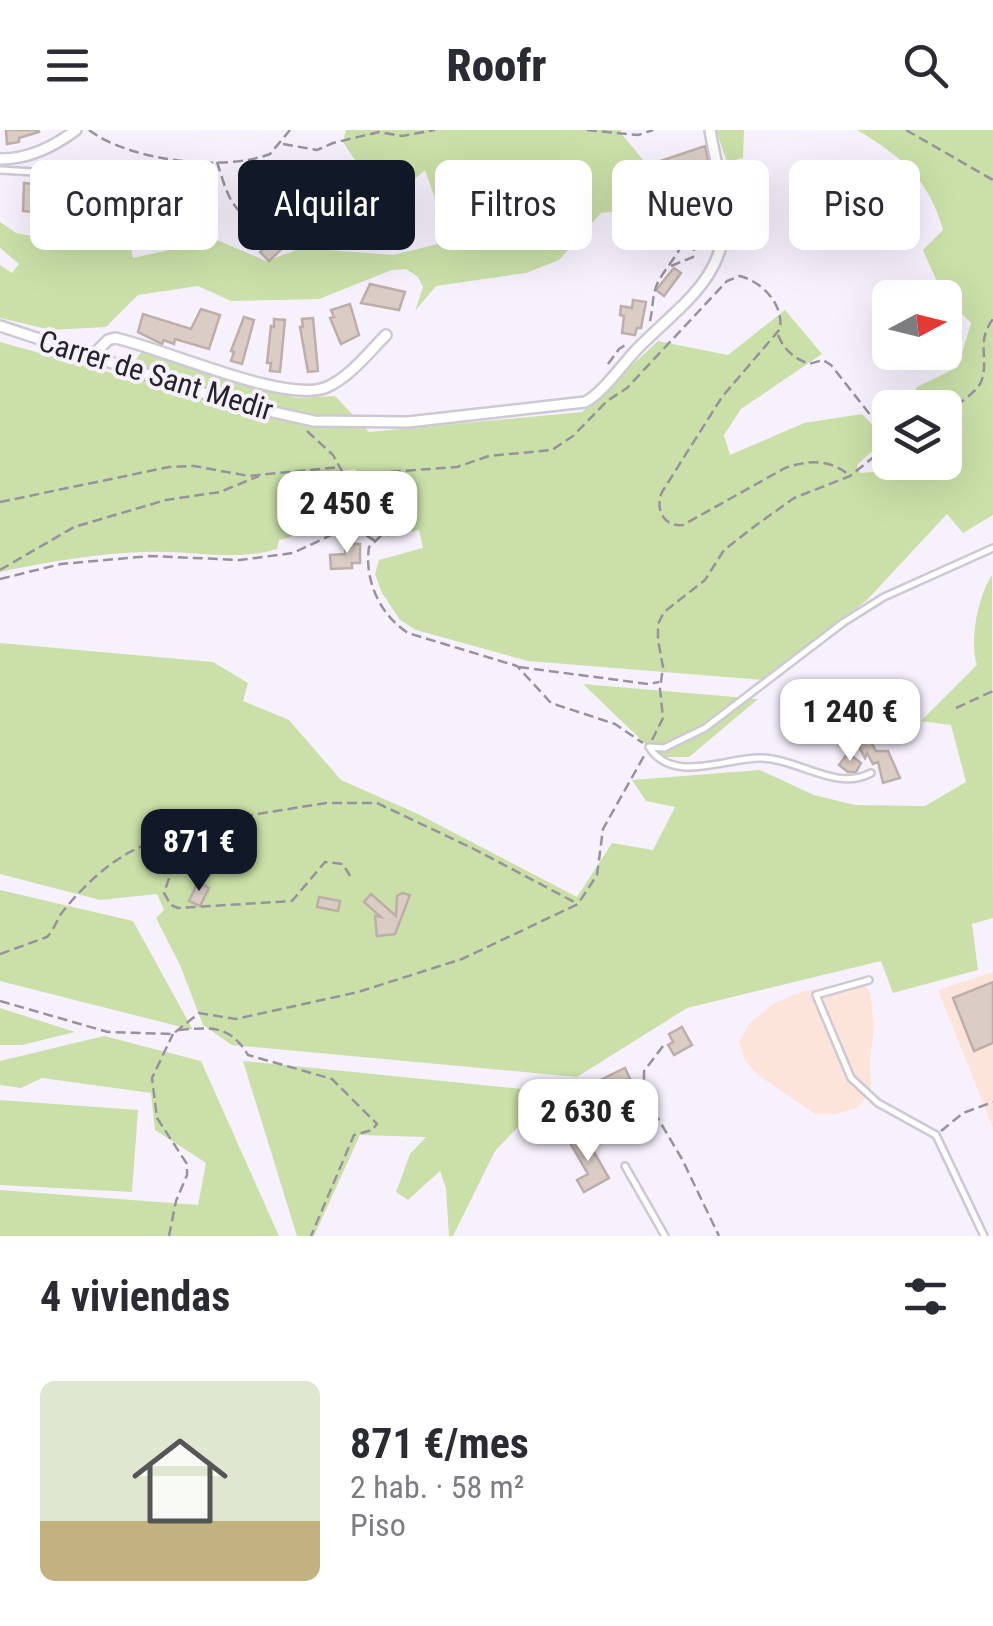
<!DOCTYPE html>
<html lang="es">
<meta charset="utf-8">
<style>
:root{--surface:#fff;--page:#f7f7f7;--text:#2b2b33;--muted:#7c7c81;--accent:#111827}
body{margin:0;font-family:"Roboto Condensed",sans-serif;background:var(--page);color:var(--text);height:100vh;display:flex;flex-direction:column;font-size:38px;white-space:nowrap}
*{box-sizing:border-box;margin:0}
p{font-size:32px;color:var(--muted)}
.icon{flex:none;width:55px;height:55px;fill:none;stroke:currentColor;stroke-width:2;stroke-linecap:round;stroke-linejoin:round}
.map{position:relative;height:1106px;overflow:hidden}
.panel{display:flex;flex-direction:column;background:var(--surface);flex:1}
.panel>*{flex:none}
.hud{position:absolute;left:30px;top:30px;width:935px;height:90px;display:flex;gap:20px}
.needle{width:65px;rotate:83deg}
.buttons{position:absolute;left:872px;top:150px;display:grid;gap:20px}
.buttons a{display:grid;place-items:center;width:90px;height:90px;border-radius:15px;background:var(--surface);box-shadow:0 10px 40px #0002;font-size:50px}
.price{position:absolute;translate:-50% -85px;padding:0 22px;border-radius:20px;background:#fff;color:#222;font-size:32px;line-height:65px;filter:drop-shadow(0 2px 5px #0008)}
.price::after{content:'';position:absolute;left:50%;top:60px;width:30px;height:22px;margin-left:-15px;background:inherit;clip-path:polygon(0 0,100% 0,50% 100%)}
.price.current{background:var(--accent);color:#fff}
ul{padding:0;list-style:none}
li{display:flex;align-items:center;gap:30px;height:250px;padding:0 40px}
li span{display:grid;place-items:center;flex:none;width:280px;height:200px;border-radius:15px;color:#555}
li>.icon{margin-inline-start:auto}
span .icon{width:120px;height:120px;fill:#fffc;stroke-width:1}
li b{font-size:42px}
h2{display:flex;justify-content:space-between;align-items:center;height:120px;padding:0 40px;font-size:42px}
.pill{padding:0 35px;border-radius:15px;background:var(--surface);box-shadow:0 10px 40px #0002;font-size:35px;line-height:90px}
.pill.current{background:var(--accent);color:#fff}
header{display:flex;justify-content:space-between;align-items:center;height:130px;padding:0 40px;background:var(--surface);font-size:45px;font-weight:800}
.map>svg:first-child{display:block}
.industrial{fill:#fde4db}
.green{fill:#cae0a8}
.building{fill:#dbcdc6;stroke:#bdafa8;stroke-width:2.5}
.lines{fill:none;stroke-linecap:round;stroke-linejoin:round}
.service-casing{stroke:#cec8d5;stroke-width:10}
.minor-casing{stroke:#cec8d5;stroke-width:14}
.path{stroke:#97929c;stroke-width:2.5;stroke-dasharray:10 5;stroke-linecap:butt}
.service{stroke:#fff;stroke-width:5}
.minor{stroke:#fff;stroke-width:9}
.labels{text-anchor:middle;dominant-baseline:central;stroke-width:8;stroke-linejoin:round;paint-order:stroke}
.street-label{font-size:30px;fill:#262328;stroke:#f7f1fe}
</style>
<header><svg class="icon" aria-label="menu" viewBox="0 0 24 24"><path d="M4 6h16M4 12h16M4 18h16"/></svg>Roofr<svg class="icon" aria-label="search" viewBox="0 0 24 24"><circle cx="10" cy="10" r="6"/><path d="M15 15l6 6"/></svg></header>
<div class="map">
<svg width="993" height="1106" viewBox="0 0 993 1106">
<rect width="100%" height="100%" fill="#f7f1fe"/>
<g class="industrial">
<polygon points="993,842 993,998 938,860"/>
<polygon points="860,850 870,862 874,896 870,930 871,962 857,978 835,984 815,984 758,945 745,931 739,912 750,893 773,874 800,862"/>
</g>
<g class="green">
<polygon points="346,0 622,0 620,2 657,47 635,79 601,83 559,130 526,143 436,156 415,181 423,157 418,147 406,139 392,140 319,169 231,171 198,156 138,165 106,197 51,200 0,188 0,135 12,143 19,134 0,118 0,92 16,103 88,117 127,99 133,128 183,117 191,87 215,95 217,110 266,131 302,118 393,125 450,111 425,40 392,69 351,74 343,45 355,30 343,12"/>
<polygon points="716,0 744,0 743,28 727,32"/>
<path d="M 857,0 L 993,0 L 993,385 L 963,403 L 947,384 L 867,470 L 763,550 L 528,531 L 416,500 L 400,490 L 382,463 L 375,444 L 379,430 L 423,418 L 419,400 L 386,407 L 388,387 L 355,339 L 313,344 L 324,376 L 306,388 L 298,384 L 290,388 L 295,398 L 291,407 L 279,410 L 277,419 C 234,432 191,420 146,422 C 97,423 48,432 0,442 L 0,212 L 123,246 L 143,220 L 208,245 L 297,268 L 335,266 L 369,302 L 582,282 L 658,211 L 728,225 L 785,180 L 822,224 L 741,279 L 724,305 L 730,325 L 804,293 L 862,284 L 886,309 L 857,335 L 860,343 L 886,341 L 898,333 L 945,332 L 945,278 L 906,277 L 917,257 L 958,237 L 971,193 L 943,165 L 923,120 L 943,100 C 929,49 901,26 857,0 Z"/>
<path d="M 992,445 L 993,788 L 972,794 L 978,840 L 893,863 L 881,831 L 687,878 L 577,947 L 232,915 L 203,895 L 180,835 L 156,788 L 164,780 L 157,764 L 100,770 L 0,744 L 0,513 L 213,532 L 248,553 L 243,571 L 289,590 L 341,650 L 418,684 L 577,767 L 612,713 L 653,720 L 675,677 L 646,671 L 632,650 L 760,640 L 814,665 L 855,675 L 925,676 L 966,652 L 951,595 L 921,591 L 977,535 C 969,511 978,466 992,445 Z"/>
<polygon points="583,554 758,569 689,627 659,627"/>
<polygon points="0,760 133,791 193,900 0,851"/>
<polygon points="0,878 75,902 22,915 0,915"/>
<polygon points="104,906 201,931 279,1106 0,1106 0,1060 198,1075 206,1033 155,1000 151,963 42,948 21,958 0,955 0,931"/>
<polygon points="243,931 552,962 495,1021 453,1106 449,1106 446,1058 440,1041 408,1070 396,1062 410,1024 426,1007 360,1005 314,1106 297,1106"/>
<polygon points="0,970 138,980 132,1062 0,1055"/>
</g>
<g class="building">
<polygon points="6,0 38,0 39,2 19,8 19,12 7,14"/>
<polygon points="705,16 709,34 692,41 701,51 689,60 693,65 683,74 673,63 679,58 657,32"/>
<polygon points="262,38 300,44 298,69 271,72 273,51 260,49"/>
<polygon points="71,50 80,51 82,57 105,58 103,86 23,81 24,53 69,58"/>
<polygon points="290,92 299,102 269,131 260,122"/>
<polygon points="674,138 681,143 664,166 656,160"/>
<polygon points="370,154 405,162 399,180 361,173"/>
<polygon points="633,170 646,172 641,198 637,198 635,205 622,203 624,186 620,185 621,176 632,178"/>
<polygon points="350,174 359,205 341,214 330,188 334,187 331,180"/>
<polygon points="201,179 220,185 209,219 175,209 174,214 164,210 162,214 138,202 143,184 191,199"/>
<polygon points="244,187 254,190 242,234 231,231 234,222 231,221"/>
<polygon points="313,188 318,241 308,242 300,197 303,197 302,189"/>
<polygon points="274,189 285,190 280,242 270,241 271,233 267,233 271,196 274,197"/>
<polygon points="345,407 354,407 354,414 360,414 360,433 352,433 352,438 331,439 330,425 345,424"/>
<polygon points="870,610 876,621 888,621 900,648 883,653 878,632 873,634 867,623 865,628 858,615"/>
<polygon points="848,623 861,633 856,642 848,642 839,635"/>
<polygon points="198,752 209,758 200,776 189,771"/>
<polygon points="402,763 410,765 395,804 377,806 375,786 381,787 364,772 371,764 396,786 397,766"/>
<polygon points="319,767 340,771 338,781 317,777"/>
<polygon points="993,852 993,913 974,921 953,868"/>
<polygon points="682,897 692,915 674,925 668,915 673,912 669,904"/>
<polygon points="625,938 631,951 596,969 598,971 549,1010 540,999 590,955"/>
<polygon points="583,1003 609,1048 584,1062 577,1050 588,1044 569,1011"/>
</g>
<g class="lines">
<g class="service-casing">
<g id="service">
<polyline points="0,40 101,46"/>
<polyline points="649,617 664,618 705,598 844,492 884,467 993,418"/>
<path d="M 651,620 C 676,653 725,628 760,628 C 798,628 836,662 871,643"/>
<polyline points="869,850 816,865 851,948 878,973 936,1005 984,1106"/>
<polyline points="625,1036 665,1106"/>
</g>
</g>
<g class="minor-casing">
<g id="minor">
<path d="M 0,29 C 29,29 53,17 76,0"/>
<path d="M 0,196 L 237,274 L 314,291 L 408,292 L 585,272 C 603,263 624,232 639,217 C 682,174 731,144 724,77 C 722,51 714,26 710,0"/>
<path d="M 90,228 L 108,210 L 115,208 C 163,218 287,275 327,257 C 350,247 369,222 386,205"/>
</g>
</g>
<g class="path">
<path d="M 89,0 C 130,31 223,42 270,24 L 290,0"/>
<polyline points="587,0 638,5 653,0"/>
<polyline points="906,0 993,50"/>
<polyline points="283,14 317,20 333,13 379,2 402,6 435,0"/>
<path d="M 217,32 C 225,56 231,88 261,91 C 272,92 282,87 292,87 C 309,86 323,90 339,87"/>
<polyline points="691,114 700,105 713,100"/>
<polyline points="671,136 693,127 694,120 690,115"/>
<path d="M 650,191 C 653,179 652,164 658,152 C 672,126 702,104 676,76"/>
<path d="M 778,205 C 784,220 794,228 809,234 L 823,230 L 831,235 L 890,310"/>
<polyline points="608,234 619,219 627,214"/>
<path d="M 945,286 C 955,274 975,265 981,252 C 990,230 975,212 993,189"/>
<path d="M 307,301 L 333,325 L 353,361 L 376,381 L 383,392 L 384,403 L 369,417 C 364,450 380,485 408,503 L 517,536 L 551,573 L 615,594 L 643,613"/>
<path d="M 346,345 L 457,337 L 489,326 L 552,320 L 573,306 L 607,271 L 627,258 L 727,151 L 740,146 C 762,152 784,174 780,199 L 722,267 L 662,362 C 655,379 663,397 683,395 L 785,338 C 808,330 830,329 849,345"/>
<polyline points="0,372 169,337 194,336 249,346 339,337"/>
<polyline points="0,440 74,397 166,370 220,362 259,346"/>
<polyline points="0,449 61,434 150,426 240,430 293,423 340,401 360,401 375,411"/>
<polyline points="519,537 648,554 659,552"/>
<polyline points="956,578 993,561"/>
<polyline points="652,610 663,588 660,559 663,537 658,510 658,494 664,482 705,450 724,420 755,396 794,368 850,346 890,314"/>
<polyline points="173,709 192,696 226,689 326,673 377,673 472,718 578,774"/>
<path d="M 0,824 L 47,807 C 55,799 57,788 64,780 C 88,750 131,710 171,710 L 178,722 L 164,763 L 171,775 L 178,778 L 292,771 L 325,732 L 343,734 L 350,746"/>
<polyline points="0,871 108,902 173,904 199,883 236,889 358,862 462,829 578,774 597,745 603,699 644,626"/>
<path d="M 179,900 C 211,897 230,895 248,925 L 332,949 L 377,994 L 372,1000 L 354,1005 L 311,1106"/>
<polyline points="663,916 644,941 644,965 682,1029 719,1106"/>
<polyline points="941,1001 963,983 993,972"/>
<polyline points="169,1106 176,1071 187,1045 187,1034 157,988 152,948 173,904"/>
</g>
<use href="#service" class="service"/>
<use href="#minor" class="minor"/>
</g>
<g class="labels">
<g class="street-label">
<text transform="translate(156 245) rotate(17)">Carrer de Sant Medir</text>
</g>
</g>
</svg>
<div class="buttons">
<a><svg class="needle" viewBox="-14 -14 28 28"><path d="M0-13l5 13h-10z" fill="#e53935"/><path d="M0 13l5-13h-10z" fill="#7c7c81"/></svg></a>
<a><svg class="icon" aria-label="layers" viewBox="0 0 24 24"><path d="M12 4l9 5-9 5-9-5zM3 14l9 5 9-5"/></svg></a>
</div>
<b class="price" style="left:347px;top:426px">2 450 €</b>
<b class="price" style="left:850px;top:634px">1 240 €</b>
<b class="price current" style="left:199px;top:764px">871 €</b>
<b class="price" style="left:588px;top:1034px">2 630 €</b>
<div class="hud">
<a class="pill">Comprar</a>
<a class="pill current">Alquilar</a>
<a class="pill">Filtros</a>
<a class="pill">Nuevo</a>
<a class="pill">Piso</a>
</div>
</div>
<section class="panel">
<h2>4 viviendas<svg class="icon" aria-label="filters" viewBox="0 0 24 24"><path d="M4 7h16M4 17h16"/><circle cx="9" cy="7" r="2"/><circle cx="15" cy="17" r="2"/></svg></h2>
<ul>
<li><span style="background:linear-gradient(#dfe7d0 70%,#c2b280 0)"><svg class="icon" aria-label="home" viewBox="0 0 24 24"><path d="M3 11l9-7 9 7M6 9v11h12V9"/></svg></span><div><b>871 €/mes</b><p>2 hab. · 58 m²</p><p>Piso</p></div></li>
</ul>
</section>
